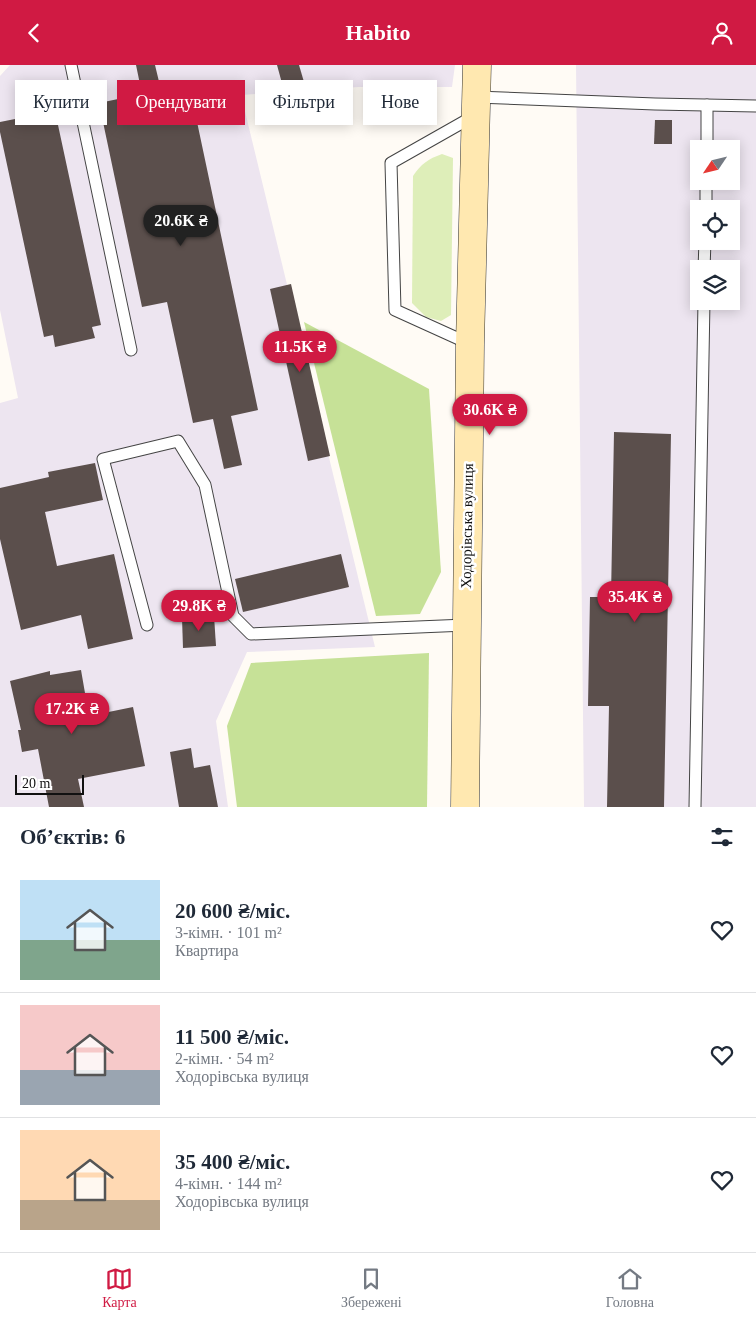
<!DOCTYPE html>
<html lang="uk">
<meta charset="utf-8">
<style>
:root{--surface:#fff;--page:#f6f6f7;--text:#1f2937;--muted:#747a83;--line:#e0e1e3;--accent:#d01a43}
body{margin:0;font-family:Georgia,serif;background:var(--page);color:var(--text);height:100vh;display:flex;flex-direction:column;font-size:19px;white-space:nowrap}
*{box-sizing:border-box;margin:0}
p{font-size:16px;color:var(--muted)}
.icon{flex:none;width:28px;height:28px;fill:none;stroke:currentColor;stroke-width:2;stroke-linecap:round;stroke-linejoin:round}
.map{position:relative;height:742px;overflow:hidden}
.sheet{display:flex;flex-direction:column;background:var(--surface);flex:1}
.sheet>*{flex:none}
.hud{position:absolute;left:15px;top:15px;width:500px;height:45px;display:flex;gap:10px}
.needle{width:32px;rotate:235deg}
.fabs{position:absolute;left:690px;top:75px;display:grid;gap:10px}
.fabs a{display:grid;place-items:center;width:50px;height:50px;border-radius:0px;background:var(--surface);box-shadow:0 2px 12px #0003;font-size:25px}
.scale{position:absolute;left:15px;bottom:12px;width:69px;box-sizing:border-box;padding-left:5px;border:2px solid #111;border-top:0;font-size:14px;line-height:18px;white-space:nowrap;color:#111;-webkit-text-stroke:4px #fff;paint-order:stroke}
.price{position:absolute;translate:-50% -42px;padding:0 11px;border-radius:18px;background:var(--accent);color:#fff;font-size:16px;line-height:32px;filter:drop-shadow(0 1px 2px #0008)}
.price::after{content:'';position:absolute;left:50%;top:30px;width:15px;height:11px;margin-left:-8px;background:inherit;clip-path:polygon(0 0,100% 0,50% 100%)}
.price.selected{background:#222;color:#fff}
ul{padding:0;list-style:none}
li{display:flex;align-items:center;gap:15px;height:125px;padding:0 20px}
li+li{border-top:1px solid var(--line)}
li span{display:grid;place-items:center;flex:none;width:140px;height:100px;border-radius:0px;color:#555}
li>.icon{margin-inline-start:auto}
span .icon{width:60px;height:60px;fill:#fffc;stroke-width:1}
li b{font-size:21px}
h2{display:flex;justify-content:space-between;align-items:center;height:60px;padding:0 20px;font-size:21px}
.chip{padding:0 18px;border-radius:0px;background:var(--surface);box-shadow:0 2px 12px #0003;font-size:18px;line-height:45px}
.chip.selected{background:var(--accent);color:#fff}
header{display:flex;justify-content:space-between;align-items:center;height:65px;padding:0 20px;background:var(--accent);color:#fff;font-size:22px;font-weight:700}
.menu{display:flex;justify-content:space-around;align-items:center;height:70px;border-top:1px solid var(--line);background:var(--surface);font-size:14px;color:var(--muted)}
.menu a{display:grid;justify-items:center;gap:2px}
.menu .selected{color:var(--accent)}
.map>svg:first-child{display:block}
.industrial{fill:#ede5f0;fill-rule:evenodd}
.green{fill:#deeeb9}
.forest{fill:#c6e197}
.building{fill:#5b4f4c}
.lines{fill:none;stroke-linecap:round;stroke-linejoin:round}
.service-casing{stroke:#444;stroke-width:13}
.secondary-casing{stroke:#333;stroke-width:29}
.service{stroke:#fff;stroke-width:11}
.secondary{stroke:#ffe8b0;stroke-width:28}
.labels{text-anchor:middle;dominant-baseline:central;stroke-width:5;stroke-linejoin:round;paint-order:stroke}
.street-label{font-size:15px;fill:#111;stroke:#fff}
</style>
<header><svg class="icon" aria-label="back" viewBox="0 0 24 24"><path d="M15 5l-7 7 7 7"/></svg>Habito<svg class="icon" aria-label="person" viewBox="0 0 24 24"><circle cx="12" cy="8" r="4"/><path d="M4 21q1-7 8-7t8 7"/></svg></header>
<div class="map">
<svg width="756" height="742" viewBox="0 0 756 742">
<rect width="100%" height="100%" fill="#fffbf5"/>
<g class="industrial">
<polygon points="10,0 455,0 452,22 359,22 241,30 375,582 247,587 216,656 228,742 0,742 0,338 18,333 0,245 0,11"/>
<path d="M 576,0 L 756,0 L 756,742 L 584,742 ZM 699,84 L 731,84 L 731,116 L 699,116 ZM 699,144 L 731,144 L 731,176 L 699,176 ZM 699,204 L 731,204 L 731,236 L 699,236 Z"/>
</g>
<path class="green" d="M 442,89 L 453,93 L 451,250 L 441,256 L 426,252 L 412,238 L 413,111 C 421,99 428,94 442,89 Z"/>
<g class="forest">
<polygon points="304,257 429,324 441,507 420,549 376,551"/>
<polygon points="429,588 427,742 237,742 227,661 251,598"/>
</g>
<g class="building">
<polygon points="136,0 155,0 161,25 189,19 258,345 231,351 242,400 224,404 213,354 193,358 167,237 142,242 99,38 142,29"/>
<polygon points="277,0 299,0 304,17 283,22"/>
<polygon points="55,46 101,260 92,262 95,273 55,282 53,270 44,272 0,67 0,57"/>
<polygon points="655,55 672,55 672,79 654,79"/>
<polygon points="291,219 330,391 308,396 270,224"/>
<polygon points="614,367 671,369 664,742 607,742 609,641 588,641 590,532 611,532"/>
<polygon points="95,398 103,435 45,447 57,501 114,489 133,574 88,584 81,550 21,565 0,474 0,423 49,412 48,407"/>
<polygon points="341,489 349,522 243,547 235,514"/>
<polygon points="214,551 216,581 183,583 182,553"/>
<polygon points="81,605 89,651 133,642 145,701 78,714 84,742 49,742 38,684 22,687 18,665 21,665 10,616 50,606 50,610"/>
<polygon points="191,683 194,703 210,700 218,742 179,742 170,687"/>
</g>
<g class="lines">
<g class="service-casing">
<g id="service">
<polyline points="71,0 131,285"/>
<polyline points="476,32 655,39 756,41"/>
<polyline points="707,84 707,40"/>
<polyline points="706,144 706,116"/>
<polyline points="704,204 705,176"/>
<polyline points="470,279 395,245 391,98 474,51"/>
<polyline points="147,560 103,394 178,376 205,420 233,551 251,569 466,560"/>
<polyline points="695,742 704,236"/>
</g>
</g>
<g class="secondary-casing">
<polyline id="secondary" points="465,742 470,279 477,0"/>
</g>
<use href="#service" class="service"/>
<use href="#secondary" class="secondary"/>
</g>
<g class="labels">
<g class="street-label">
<text transform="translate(467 461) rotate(-89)">Ходорівська вулиця</text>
</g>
</g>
</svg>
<div class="fabs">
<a><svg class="needle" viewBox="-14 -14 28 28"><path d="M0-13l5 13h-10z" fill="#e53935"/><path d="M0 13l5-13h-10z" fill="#747a83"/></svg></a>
<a><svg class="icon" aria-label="locate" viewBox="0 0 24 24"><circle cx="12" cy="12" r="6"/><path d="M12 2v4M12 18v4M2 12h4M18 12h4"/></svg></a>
<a><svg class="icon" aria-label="layers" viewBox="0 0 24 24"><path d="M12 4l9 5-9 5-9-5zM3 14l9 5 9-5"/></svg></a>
</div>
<div class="scale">20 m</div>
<b class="price selected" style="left:181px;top:182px">20.6K ₴</b>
<b class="price" style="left:300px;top:308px">11.5K ₴</b>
<b class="price" style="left:490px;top:371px">30.6K ₴</b>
<b class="price" style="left:635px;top:558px">35.4K ₴</b>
<b class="price" style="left:199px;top:567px">29.8K ₴</b>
<b class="price" style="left:72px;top:670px">17.2K ₴</b>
<div class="hud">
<a class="chip">Купити</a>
<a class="chip selected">Орендувати</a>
<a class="chip">Фільтри</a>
<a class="chip">Нове</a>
</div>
</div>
<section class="sheet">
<h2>Об’єктів: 6<svg class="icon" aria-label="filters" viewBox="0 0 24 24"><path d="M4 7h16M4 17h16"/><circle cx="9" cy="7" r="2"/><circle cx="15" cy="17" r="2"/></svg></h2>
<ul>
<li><span style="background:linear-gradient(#bfe0f5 60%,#7fa58c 0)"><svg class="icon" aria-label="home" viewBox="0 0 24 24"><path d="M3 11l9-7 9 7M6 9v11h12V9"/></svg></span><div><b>20 600 ₴/міс.</b><p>3-кімн. · 101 m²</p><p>Квартира</p></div><svg class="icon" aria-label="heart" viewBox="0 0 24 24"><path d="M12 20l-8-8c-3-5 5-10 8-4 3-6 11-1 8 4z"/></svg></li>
<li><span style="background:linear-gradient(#f6c9c9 65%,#9aa5b1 0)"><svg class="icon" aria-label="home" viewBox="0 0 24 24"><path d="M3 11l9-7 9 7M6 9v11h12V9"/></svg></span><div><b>11 500 ₴/міс.</b><p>2-кімн. · 54 m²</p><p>Ходорівська вулиця</p></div><svg class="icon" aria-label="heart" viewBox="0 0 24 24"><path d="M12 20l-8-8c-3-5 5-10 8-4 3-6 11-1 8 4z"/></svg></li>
<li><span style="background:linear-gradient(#ffd9b3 70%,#b9a48a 0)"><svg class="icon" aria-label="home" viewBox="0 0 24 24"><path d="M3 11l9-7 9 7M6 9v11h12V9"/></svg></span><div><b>35 400 ₴/міс.</b><p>4-кімн. · 144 m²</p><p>Ходорівська вулиця</p></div><svg class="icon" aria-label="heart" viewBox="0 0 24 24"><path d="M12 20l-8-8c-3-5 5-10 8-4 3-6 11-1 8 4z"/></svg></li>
</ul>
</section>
<nav class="menu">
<a class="selected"><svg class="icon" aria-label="map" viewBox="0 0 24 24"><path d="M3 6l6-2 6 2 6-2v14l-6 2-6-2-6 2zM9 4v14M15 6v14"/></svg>Карта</a>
<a><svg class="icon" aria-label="saved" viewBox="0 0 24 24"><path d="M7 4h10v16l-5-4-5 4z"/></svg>Збережені</a>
<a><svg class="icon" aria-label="home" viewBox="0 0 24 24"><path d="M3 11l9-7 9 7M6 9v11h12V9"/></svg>Головна</a>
</nav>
